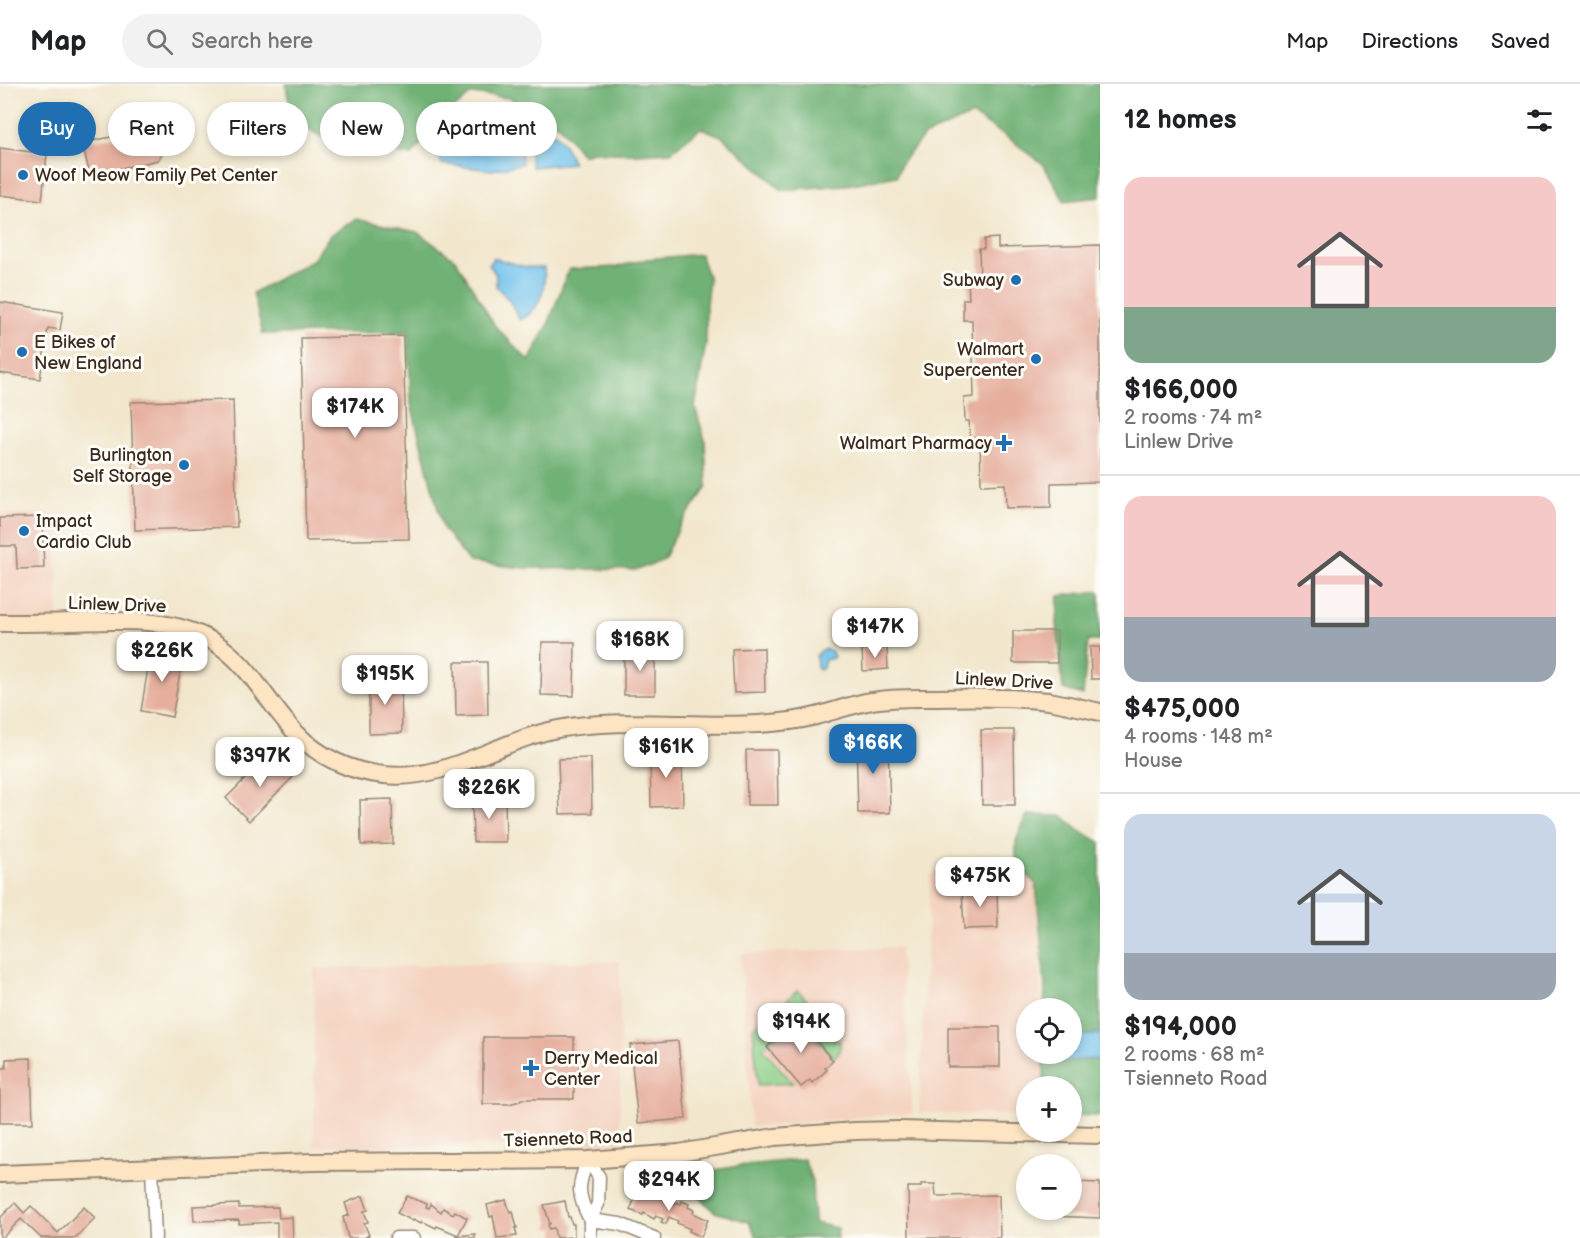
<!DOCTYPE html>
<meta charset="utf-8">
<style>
:root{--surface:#fff;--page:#f2f2f2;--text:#202124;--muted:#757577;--line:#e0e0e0;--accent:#1f6fb2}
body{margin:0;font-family:"Balsamiq Sans",sans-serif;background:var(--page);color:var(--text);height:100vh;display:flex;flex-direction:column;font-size:22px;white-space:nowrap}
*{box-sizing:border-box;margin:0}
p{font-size:20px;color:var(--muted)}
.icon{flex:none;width:33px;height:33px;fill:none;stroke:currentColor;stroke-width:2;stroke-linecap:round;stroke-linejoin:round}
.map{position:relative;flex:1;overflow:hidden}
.drawer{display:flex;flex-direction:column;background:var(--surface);width:480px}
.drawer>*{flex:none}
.top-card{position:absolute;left:18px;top:18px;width:570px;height:54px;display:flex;gap:12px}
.buttons{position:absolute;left:1016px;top:914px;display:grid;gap:12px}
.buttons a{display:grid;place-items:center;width:66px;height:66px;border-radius:50%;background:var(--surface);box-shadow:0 3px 9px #0003;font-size:30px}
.price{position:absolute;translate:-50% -51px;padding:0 14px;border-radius:12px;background:#fff;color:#222;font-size:20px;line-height:39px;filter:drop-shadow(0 2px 3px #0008)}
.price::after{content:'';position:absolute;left:50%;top:36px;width:18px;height:14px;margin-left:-9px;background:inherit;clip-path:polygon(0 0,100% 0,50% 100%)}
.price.selected{background:var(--accent);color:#fff}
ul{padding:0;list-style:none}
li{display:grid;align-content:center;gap:12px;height:318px;padding:0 24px}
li+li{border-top:2px solid var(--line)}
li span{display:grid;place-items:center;height:186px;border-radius:18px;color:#555}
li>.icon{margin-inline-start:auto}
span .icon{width:108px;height:108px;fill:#fffc;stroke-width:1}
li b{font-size:26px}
h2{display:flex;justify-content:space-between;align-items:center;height:72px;padding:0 24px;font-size:26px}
.tag{padding:0 21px;border-radius:27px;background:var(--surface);box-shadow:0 3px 9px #0003;font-size:21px;line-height:54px}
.tag.selected{background:var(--accent);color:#fff}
header{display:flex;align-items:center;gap:36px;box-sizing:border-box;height:84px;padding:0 30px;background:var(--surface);border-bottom:2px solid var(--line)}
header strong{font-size:28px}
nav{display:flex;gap:33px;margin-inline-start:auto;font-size:21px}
.search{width:420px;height:54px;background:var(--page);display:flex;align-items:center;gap:15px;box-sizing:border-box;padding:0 21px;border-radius:33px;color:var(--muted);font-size:22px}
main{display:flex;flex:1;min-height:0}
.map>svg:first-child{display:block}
.built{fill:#f4d3c0}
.green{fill:#8bce87;stroke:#637c52;stroke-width:1.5}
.forest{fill:#70b174;stroke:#566e49;stroke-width:1.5}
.water{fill:#70c1eb;stroke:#567684;stroke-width:1.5}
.building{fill:#e6af9d}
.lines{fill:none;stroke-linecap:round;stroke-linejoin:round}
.street-casing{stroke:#968876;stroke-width:15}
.secondary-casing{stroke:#968876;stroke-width:20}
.street{stroke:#fff;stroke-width:12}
.secondary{stroke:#fde5c4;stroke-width:16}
.poi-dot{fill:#1f6fb2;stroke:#fdfcf7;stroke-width:2}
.labels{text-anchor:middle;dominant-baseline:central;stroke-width:6;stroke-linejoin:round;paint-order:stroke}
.poi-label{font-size:18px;fill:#3b2a1e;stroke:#fdfcf7;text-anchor:start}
.street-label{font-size:18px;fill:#3b2a1e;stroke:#fdfcf7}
</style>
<header>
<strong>Map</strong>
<div class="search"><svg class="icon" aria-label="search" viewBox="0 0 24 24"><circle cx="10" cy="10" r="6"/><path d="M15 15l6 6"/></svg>Search here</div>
<nav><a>Map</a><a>Directions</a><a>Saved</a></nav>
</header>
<main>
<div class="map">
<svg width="1100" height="1154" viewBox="0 0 1100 1154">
<rect width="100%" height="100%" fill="#fdfcf7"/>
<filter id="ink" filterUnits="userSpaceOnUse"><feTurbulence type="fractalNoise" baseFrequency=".0167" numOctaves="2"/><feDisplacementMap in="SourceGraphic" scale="12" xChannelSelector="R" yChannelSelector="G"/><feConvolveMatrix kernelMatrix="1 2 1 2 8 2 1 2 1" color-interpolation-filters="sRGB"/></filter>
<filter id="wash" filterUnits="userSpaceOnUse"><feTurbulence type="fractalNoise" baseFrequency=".008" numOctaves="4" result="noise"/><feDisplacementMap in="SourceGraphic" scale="24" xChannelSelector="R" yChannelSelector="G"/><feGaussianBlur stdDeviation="1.35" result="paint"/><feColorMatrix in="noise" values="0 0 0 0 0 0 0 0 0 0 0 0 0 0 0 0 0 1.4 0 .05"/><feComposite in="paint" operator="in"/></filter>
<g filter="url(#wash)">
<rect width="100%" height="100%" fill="#f2e7cd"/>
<g class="built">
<polygon points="0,429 56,429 58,536 0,537"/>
<polygon points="1016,779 1036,800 1041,924 1026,924 1026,969 1042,969 1043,1002 1026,1002 1026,1031 919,1029 930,791 946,784"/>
<polygon points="900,863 913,1029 751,1043 741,870"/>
<polygon points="620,877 620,1059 314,1063 314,884"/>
</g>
<g class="green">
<polygon points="798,906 834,948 834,957 840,957 840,968 833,974 785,918"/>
<polygon points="782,919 796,936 763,964 793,999 758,1001 753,944"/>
</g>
<g class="forest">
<path d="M 286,0 L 1100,0 L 1100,113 L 1064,117 L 1043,80 L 1003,50 L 972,31 L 924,52 L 901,79 L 897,92 L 846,101 L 782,106 L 721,52 L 701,44 L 671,68 L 635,70 L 593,68 L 582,71 L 559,41 L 509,14 L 471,10 L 440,37 L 412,71 C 377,68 327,63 300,39 C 291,31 287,12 286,0 Z"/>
<polygon points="356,135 417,148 456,176 495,242 529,277 547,243 569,185 617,183 647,175 700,170 709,195 706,221 706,259 695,323 705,356 707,403 681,440 663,475 638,486 525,484 469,478 443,444 427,384 411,320 408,248 263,250 253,209 314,175 330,151"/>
<polygon points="1100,507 1100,557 1088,557 1083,611 1063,605 1057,539 1059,512"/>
<polygon points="1027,731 1063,732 1078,746 1100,758 1100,1032 1071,1031 1071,1002 1044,1002 1044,969 1071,969 1071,924 1044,924 1045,903 1036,800 1016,779 1016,757"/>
<polygon points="804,1075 812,1097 814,1139 838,1144 837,1154 757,1154 749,1138 715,1128 678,1092 746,1081"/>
</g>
<g class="water">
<path d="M 497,23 L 514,31 L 520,50 L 522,80 L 492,86 L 442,80 L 438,71 C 450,45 470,31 497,23 Z"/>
<path d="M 530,35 C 556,49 561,51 573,79 L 532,83 C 528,66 527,51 530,35 Z"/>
<path d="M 493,174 L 526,183 L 544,184 C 546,205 540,227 520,236 L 509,216 L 496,202 L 496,191 L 489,180 Z"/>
<polygon points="824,565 831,567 834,572 833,574 825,576 823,584 820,586 817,584 816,572 820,567"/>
<path d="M 1100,948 L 1100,976 C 1085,973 1069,980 1054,976 L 1053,969 L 1071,969 L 1072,951 L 1094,951 Z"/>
</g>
<g id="blocks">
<g class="building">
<polygon points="159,43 164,66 158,76 90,91 82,59"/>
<polygon points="0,64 47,70 42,116 0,111"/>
<polygon points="998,154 998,164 1100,161 1100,398 1051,399 1051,423 1006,424 1005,400 981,401 980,354 970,354 969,337 965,337 964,314 974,313 972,236 963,236 963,215 969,215 968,196 980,195 979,165 984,165 984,155"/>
<polygon points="0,218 63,228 60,246 48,244 40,295 0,289"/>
<polygon points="403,252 409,455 306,457 301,254"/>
<polygon points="233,316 237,443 135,446 131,318"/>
<polygon points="42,433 44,484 17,485 16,462 0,462 0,434"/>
<rect x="1013" y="547" width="44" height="32"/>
<polygon points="542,558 575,558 574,612 541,611"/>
<polygon points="1090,563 1100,563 1100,595 1091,595"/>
<polygon points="764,564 765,608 734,609 732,565"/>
<polygon points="887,564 888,585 863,587 862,565"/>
<polygon points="151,566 183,572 172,633 141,627"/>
<rect x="624" y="566" width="31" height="45"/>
<polygon points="455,578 487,578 488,631 456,632"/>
<polygon points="369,594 401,594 402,649 369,650"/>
<polygon points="981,646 1014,646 1015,721 982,721"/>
<polygon points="856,652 888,652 890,729 858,729"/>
<polygon points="746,666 777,666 778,721 747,721"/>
<polygon points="682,667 683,722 651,723 650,668"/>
<polygon points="270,670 293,693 249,737 226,714"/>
<polygon points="591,674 592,729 560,730 558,675"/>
<polygon points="505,713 506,758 473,758 472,714"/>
<polygon points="392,715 393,760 361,761 360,716"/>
<polygon points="997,804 998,844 964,845 962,805"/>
<polygon points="799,936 833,977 825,984 827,986 812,999 810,996 801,1003 767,963"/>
<rect x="948" y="943" width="52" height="40"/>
<polygon points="483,953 574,953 574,977 579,977 579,995 574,995 574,1015 521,1015 520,1017 509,1020 483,1020"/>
<polygon points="678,957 686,1035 638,1039 630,961"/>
<polygon points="31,974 33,1039 0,1039 0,984 6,984 6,975"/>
<polygon points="1071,1098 1100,1099 1100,1134 1051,1132 1051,1125 1071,1125"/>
<polygon points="921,1100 935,1100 936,1112 999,1111 1000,1154 909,1154 908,1103 921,1103"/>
<polygon points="638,1107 651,1112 652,1110 675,1120 676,1118 681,1120 682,1117 689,1120 688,1123 694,1126 693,1129 708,1136 701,1153 689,1147 690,1145 677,1139 678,1137 669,1133 666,1140 661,1138 663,1135 656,1132 654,1135 644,1129 643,1131 630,1126"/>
<polygon points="363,1112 368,1126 364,1127 368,1138 364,1139 369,1151 364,1154 348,1154 343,1133 349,1131 345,1119"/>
<polygon points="407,1112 427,1120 426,1123 429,1124 431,1120 441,1128 443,1124 453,1130 455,1127 467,1134 458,1151 437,1142 436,1144 422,1137 421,1139 414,1135 413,1137 397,1129"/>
<polygon points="506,1116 510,1128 513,1127 517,1144 515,1144 517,1152 497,1154 493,1132 490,1133 487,1121"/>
<polygon points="565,1117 568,1133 570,1133 572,1140 574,1140 574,1153 556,1154 554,1144 549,1145 548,1140 550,1140 544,1121"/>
<polygon points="15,1119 24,1129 31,1122 58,1149 84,1123 95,1134 75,1154 41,1154 21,1135 2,1154 0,1154 0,1134"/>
<polygon points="239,1120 239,1124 278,1123 279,1134 292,1133 293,1154 277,1154 277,1138 239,1140 239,1136 194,1137 193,1122"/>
<polygon points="475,1150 475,1154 458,1154 457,1152"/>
</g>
</g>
</g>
<g filter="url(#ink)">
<use href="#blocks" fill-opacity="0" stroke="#968876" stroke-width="1.5"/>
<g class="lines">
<g class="street-casing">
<g id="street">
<polyline points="588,1076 599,1093 598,1120 590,1136 590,1154"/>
<path d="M 588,1076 C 577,1101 577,1111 590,1136"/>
<polyline points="152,1084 155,1154"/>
<polyline points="590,1136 620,1140 654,1154"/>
<polyline points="396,1154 414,1154"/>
</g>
</g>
<g class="secondary-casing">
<g id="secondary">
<path d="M 0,539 C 24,539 47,539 70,538 C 118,537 171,532 214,558 C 250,580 267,619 296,649 C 319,673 351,688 384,691 C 446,698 499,656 558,645 C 624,633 692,644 758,640 C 777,639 797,637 816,632 C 835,627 853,620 872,617 C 894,613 916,614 937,614 C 974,613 1012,613 1048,617 C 1066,620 1083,624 1100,628"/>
<polyline points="0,1090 312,1078 588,1076 679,1069 775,1053 855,1047 899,1046 1100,1051"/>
</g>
</g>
<use href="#street" class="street"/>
<use href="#secondary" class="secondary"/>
</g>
</g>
<g class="poi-dot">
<circle cx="23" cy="91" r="6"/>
<circle cx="1016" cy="196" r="6"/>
<circle cx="22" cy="268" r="6"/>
<circle cx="1036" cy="275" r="6"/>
<path d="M1001 350h6v6h6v6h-6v6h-6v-6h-6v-6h6z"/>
<circle cx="184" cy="381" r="6"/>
<circle cx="24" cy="447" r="6"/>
<path d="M528 975h6v6h6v6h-6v6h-6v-6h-6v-6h6z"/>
</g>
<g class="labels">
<g class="poi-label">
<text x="35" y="91">Woof Meow Family Pet Center</text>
<text x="1004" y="196" text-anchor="end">Subway</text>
<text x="34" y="258">E Bikes of<tspan x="34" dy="21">New England</tspan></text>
<text x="1024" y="265" text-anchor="end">Walmart<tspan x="1024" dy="21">Supercenter</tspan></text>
<text x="992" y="359" text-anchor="end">Walmart Pharmacy</text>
<text x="172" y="371" text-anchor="end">Burlington<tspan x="172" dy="21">Self Storage</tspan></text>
<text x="36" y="437">Impact<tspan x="36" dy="21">Cardio Club</tspan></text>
<text x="544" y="974">Derry Medical<tspan x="544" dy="21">Center</tspan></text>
</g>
<g class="street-label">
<text transform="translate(117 521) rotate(2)">Linlew Drive</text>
<text transform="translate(1004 597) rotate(3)">Linlew Drive</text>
<text transform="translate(568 1055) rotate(-2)">Tsienneto Road</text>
</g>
</g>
</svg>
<div class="buttons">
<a><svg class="icon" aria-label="locate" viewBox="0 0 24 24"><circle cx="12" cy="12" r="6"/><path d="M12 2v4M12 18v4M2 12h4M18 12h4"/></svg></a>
<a>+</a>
<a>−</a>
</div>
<b class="price" style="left:355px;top:355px">$174K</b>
<b class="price" style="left:875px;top:575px">$147K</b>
<b class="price" style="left:640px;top:588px">$168K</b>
<b class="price" style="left:162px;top:599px">$226K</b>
<b class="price" style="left:385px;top:622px">$195K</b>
<b class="price selected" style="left:873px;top:691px">$166K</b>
<b class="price" style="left:666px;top:695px">$161K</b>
<b class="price" style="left:260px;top:704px">$397K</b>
<b class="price" style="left:489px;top:736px">$226K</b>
<b class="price" style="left:980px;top:824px">$475K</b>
<b class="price" style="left:801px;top:970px">$194K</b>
<b class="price" style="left:669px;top:1128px">$294K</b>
<div class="top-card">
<a class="tag selected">Buy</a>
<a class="tag">Rent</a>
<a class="tag">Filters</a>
<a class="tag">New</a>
<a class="tag">Apartment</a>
</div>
</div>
<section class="drawer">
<h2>12 homes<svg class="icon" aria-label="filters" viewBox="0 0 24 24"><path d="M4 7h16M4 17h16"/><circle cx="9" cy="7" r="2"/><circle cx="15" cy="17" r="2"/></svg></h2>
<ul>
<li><span style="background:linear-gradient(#f6c9c9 70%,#7fa58c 0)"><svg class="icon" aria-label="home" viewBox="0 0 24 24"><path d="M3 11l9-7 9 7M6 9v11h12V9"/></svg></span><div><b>$166,000</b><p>2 rooms · 74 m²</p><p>Linlew Drive</p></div></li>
<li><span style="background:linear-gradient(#f6c9c9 65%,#9aa5b1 0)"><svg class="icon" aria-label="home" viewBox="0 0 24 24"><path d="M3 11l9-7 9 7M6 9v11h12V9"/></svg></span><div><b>$475,000</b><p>4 rooms · 148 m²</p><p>House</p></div></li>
<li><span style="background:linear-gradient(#c9d6e8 75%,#9aa5b1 0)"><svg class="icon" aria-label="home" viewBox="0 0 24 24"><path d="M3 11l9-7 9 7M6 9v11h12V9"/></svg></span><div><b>$194,000</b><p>2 rooms · 68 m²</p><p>Tsienneto Road</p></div></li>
</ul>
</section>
</main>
